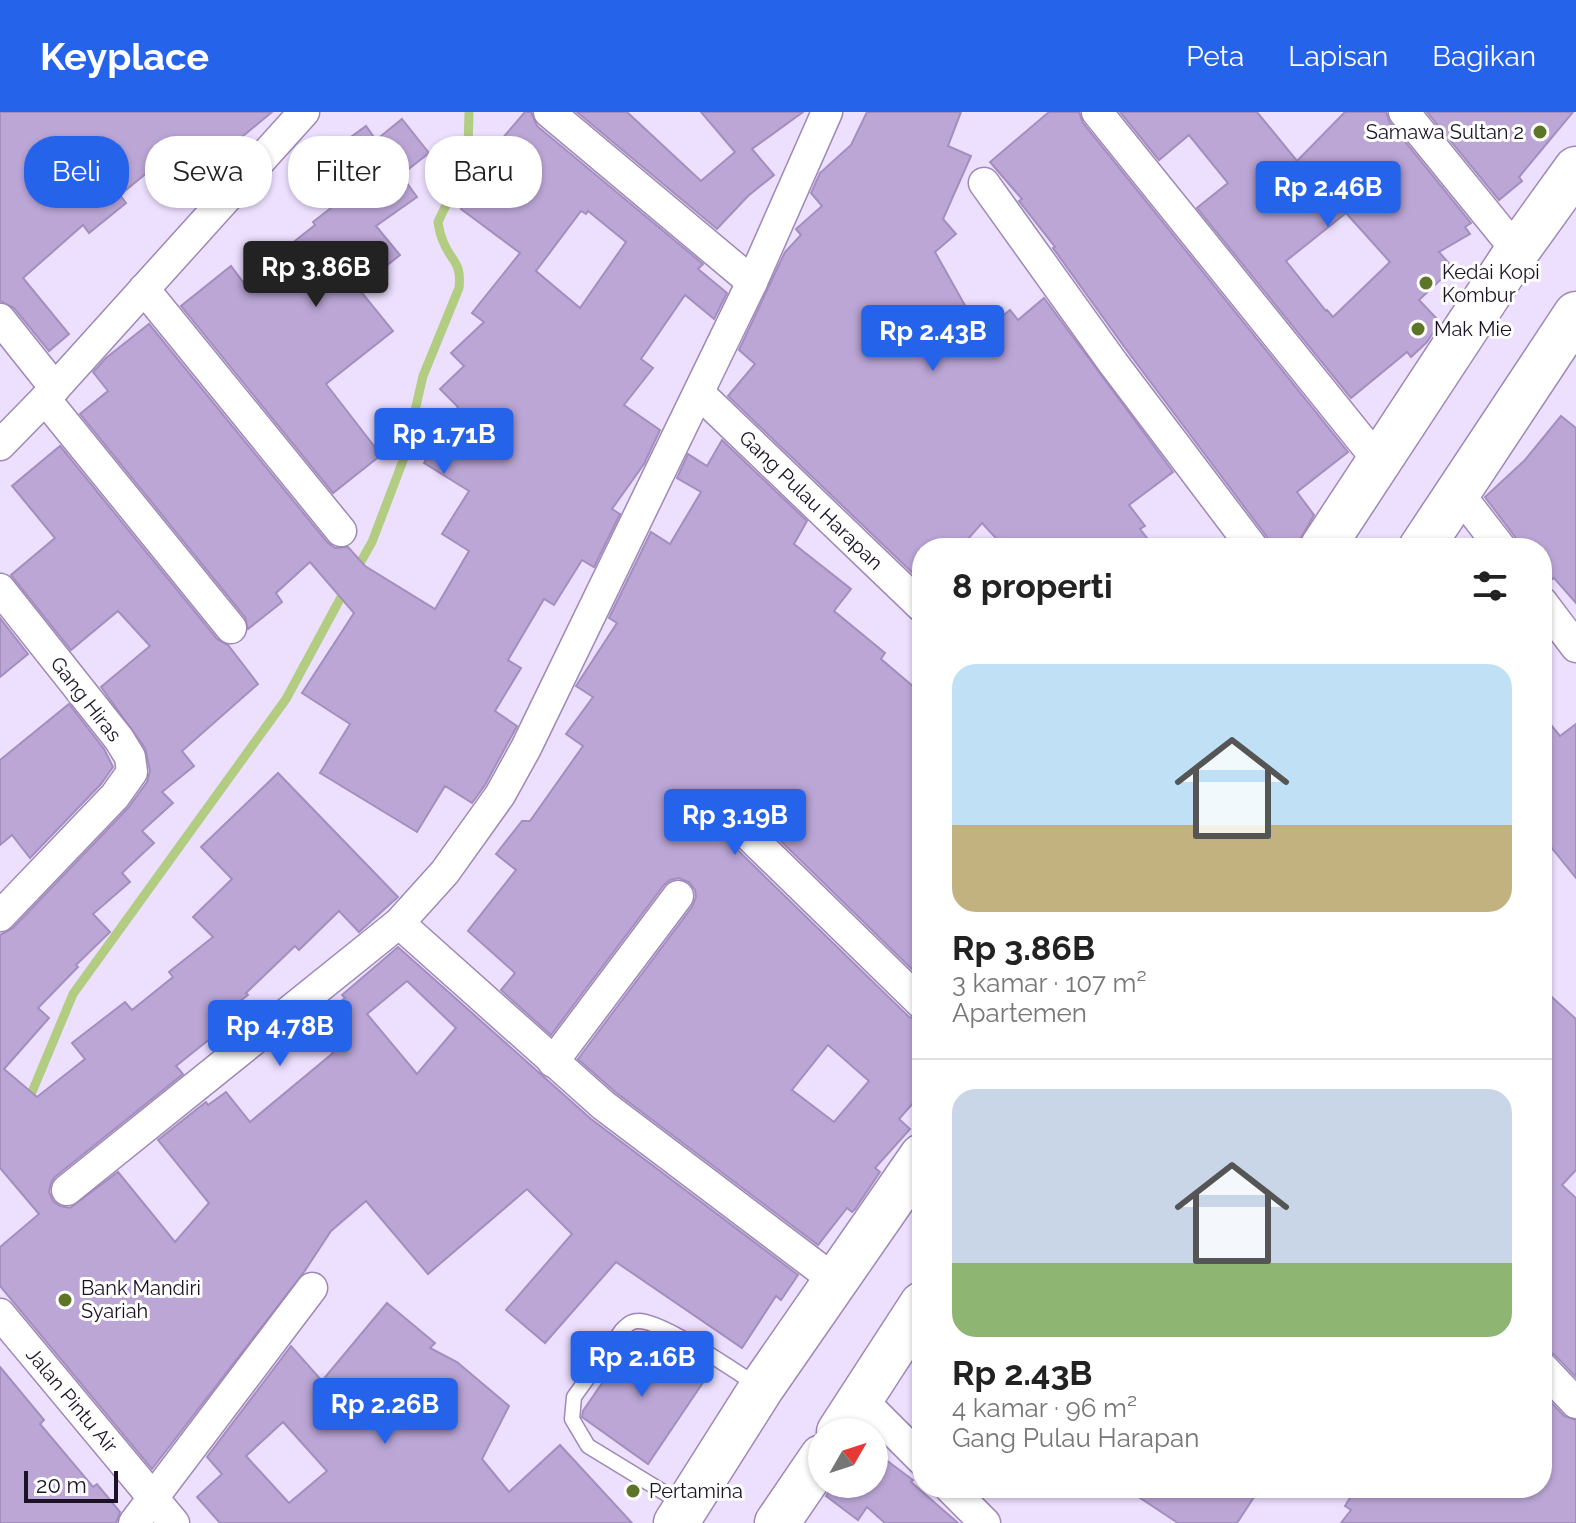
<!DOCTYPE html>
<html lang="id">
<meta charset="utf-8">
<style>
:root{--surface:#fff;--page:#f2f2f2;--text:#222;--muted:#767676;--line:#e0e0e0;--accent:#2563eb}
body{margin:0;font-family:Raleway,sans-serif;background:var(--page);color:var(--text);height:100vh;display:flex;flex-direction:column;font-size:30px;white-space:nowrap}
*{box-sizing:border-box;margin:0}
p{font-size:26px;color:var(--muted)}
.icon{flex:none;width:44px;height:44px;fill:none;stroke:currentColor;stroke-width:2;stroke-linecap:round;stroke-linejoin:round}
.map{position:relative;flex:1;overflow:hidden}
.details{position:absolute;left:912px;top:426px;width:640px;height:960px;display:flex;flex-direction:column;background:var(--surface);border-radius:32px;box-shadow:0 2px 6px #0004}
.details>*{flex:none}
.top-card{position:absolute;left:24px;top:24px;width:760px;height:72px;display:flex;gap:16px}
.needle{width:52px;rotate:51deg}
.buttons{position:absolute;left:808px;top:1306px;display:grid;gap:16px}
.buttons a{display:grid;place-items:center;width:80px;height:80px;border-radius:50%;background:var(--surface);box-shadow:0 2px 6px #0004;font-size:40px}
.scale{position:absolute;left:24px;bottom:20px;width:94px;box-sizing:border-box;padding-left:8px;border:4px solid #1b1325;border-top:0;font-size:22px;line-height:28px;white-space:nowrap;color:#1b1325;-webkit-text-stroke:6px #fff;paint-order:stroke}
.price{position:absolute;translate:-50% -68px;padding:0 18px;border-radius:8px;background:var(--accent);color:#fff;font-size:26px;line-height:52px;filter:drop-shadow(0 2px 4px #0008)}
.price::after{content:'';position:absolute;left:50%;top:48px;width:24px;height:18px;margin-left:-12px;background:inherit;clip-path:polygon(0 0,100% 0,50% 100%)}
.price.current{background:#222;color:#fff}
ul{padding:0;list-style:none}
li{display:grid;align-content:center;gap:16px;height:424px;padding:0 40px}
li+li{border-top:2px solid var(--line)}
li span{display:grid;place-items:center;height:248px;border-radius:24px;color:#555}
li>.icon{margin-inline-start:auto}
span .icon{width:144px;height:144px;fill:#fffc;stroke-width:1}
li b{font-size:34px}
h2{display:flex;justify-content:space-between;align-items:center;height:96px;padding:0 40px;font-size:34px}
.tag{padding:0 28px;border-radius:32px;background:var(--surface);box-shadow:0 2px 6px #0004;font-size:28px;line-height:72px}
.tag.current{background:var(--accent);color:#fff}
header{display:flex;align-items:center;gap:48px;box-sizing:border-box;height:112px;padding:0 40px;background:var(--accent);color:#fff}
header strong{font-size:38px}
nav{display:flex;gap:44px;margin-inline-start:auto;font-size:28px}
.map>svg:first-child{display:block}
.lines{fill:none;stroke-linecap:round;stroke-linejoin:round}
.stream{stroke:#b2cc82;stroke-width:9}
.building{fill:#bba6d6;stroke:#a38ebe;stroke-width:2;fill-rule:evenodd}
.lane-casing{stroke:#9d88b7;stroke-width:17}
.street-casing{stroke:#9d88b7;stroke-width:33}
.primary-casing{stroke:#9d88b7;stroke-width:47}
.lane{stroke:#fff;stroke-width:14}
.street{stroke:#fff;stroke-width:30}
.primary{stroke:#fff;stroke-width:44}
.poi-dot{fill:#5c7527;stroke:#fff;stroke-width:3}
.labels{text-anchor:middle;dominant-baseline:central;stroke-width:6;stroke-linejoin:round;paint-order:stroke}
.poi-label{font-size:20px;fill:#1b1325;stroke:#fff;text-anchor:start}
.street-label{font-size:20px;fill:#1b1325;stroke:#fff}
</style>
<header>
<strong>Keyplace</strong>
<nav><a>Peta</a><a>Lapisan</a><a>Bagikan</a></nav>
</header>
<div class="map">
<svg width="1576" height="1411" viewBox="0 0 1576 1411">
<rect width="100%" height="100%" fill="#ede0ff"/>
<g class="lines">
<g class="stream">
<path d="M 355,460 L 372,430 L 404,346 L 423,264 L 459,176 C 462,149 451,150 443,129 C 440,123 439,116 438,110 L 463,57 L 468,36 L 469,0"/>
<polyline points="27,992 73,882 286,587 346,476"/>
</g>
</g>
<g class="building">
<polygon points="0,0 272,0 225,39 218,30 173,66 160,50 120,83 126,91 89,121 83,113 23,166 69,222 49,239 14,196 0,189"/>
<path d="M 525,0 L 531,0 L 537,14 L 703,152 L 698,157 L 727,181 L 714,207 L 685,183 L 641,247 L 653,256 L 624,293 L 660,318 L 644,352 L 612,397 L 620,402 L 594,455 L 582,448 L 554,493 L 544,487 L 508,548 L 521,556 L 495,599 L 517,614 L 485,673 L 472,691 L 445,674 L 417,720 L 320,661 L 350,612 L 302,581 L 354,501 L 310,450 L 276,481 L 282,490 L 248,517 L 245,505 L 80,302 L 108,279 L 93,260 L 106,246 L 149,212 L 327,430 L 335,436 L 348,435 L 365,454 L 435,497 L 469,439 L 442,422 L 469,379 L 424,351 L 458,295 L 440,277 L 464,254 L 451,241 L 484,210 L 472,201 L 520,141 L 461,97 L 508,34 L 501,28 ZM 581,99 L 586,102 L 588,99 L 626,130 L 580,196 L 536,159 Z"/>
<polygon points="577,0 627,0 701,69 735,40 701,0 803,0 752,37 774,63 748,84 717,117"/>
<polygon points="867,0 961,0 948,34 971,44 943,107 956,122 935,140 981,222 1010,198 1018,208 1044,186 1173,360 1129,393 1145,414 1140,417 1155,436 1005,436 982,411 960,436 922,436 922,470 728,284 755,252 739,238 785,140 801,123 796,117 822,94 811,81 820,61 851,33"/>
<polygon points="1049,0 1079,0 1083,11 1348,340 1297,380 1314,403 1295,436 1271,436 1267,425 1128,240 1053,136 1055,135 1019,89 1022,87 990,50"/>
<path d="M 1120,0 L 1257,0 L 1297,49 L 1345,0 L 1386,0 L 1390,11 L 1471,111 L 1465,115 L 1470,122 L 1439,140 L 1453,156 L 1419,188 L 1440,210 L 1427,230 L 1411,245 L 1407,240 L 1351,286 L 1197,96 L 1228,71 L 1189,23 L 1159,48 ZM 1346,101 L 1390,150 L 1333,205 L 1327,198 L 1326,199 L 1286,149 Z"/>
<polygon points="1427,0 1573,0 1519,65 1522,69 1499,88"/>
<polygon points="402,7 429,41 401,63 417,85 376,114 400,143 358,176 393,219 326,272 381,343 333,381 181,194 231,154 243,170 315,113 313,110 359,74 333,38 366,14 376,28"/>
<polygon points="1561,304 1576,316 1576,491 1554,466 1542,472 1542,436 1519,436 1515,425 1485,385 1525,348"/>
<path d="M 722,328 L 807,409 L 794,432 L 851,477 L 834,499 L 885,541 L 881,547 L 922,582 L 922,867 L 742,691 L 733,686 L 723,687 L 716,692 L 711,700 L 712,710 L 716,717 L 909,905 L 922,910 L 922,981 L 899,1007 L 910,1017 L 875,1056 L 880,1060 L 855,1097 L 852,1100 L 847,1096 L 818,1133 L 614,979 L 578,947 L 692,795 L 696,785 L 695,778 L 689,770 L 679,766 L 670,768 L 664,773 L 551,923 L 501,878 L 515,861 L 468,819 L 516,758 L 496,742 L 522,709 L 530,709 L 583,634 L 566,622 L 593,585 L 576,574 L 617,511 L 609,506 L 651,420 L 670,432 L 701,380 L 677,366 L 688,342 L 707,354 ZM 828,933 L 869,969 L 834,1010 L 792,978 Z"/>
<path d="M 60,334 L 217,527 L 228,533 L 258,572 L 182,639 L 194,654 L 162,680 L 173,691 L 142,719 L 154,731 L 122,761 L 130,770 L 93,802 L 110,820 L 76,853 L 78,855 L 38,896 L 49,906 L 4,957 L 37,985 L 85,947 L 72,931 L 125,890 L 132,898 L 173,865 L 169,860 L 213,825 L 193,805 L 232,767 L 201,735 L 278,661 L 398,785 L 359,820 L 339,799 L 299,838 L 295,834 L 246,881 L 248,883 L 209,913 L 216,922 L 176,954 L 183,962 L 55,1065 L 51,1071 L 49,1080 L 53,1089 L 60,1094 L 70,1096 L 118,1060 L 175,1130 L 209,1091 L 158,1028 L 206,990 L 208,993 L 226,980 L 250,1010 L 333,941 L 311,913 L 345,886 L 342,883 L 398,835 L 591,1007 L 798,1163 L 781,1188 L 776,1184 L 742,1236 L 616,1150 L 545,1231 L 506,1198 L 572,1122 L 527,1077 L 428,1162 L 366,1089 L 331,1119 L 304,1160 L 152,1357 L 0,1174 L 0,1135 L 39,1102 L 0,1056 L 0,823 L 13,816 L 128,696 L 147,670 L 150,659 L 145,636 L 101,575 L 150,534 L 118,499 L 71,538 L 11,463 L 55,426 L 12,374 ZM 407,869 L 456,916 L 417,962 L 367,902 Z"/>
<polygon points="0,506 28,542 0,565"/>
<polygon points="69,592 104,637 113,655 101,672 30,746 12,723 0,733 0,648"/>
<polygon points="1542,602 1560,624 1576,612 1576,766 1542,724"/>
<polygon points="1542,876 1576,907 1576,1058 1562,1073 1576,1086 1576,1265 1554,1242 1542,1238"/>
<path d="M 387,1191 L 435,1231 L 430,1236 L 457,1250 L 509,1294 L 482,1347 L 509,1380 L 560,1333 L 632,1411 L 220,1411 L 197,1385 L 222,1362 L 207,1345 L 291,1234 L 322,1269 ZM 283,1310 L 327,1359 L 289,1391 L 246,1344 Z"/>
<polygon points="636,1222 704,1269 648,1352 582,1305 583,1299"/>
<polygon points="0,1255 44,1308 40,1312 93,1375 97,1372 120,1400 116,1411 0,1411"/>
<polygon points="1542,1281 1564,1304 1576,1308 1576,1411 1341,1411 1351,1398 1345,1394 1356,1376 1542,1376"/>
<polygon points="874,1339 913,1368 911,1370 958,1411 885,1411 867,1395 858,1408 826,1384 834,1372 874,1372"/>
<polygon points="1125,1376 1260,1376 1237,1411 1178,1411"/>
</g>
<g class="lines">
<g class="lane-casing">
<path id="lane" d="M 683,1392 L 588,1334 L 572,1307 L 574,1285 L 622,1218 C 627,1213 631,1209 638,1209 C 662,1208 734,1259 757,1273"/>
</g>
<g class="street-casing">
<g id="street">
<polyline points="549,0 752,170"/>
<polyline points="1097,0 1380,351"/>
<polyline points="1404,0 1517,139"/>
<polyline points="984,71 1113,251 1253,436"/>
<polyline points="144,177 341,419"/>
<polyline points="0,207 55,276"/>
<polyline points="699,281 922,495"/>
<polyline points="45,287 231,516"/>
<polyline points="0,333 45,287 304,0"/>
<polyline points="1457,379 1501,436"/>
<polyline points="0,477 119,627 130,645 132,660 115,684 0,804"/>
<polyline points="1542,490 1576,535"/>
<polyline points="729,704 922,892"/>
<polyline points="399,811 603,993 837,1170"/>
<polyline points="553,950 678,784"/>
<polyline points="67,1078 399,811 445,760 500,683 526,636 752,170 827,0"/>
<polyline points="0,1202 174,1411"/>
<polyline points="1542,1255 1576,1291"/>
<polyline points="861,1287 922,1348"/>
<polyline points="950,1376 985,1411"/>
<polyline points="134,1411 312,1176"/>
</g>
</g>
<g class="primary-casing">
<g id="primary">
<polyline points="1322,436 1517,139 1576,57"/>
<polyline points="1421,436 1576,202"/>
<polyline points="839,1320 922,1192"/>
<polyline points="676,1411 762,1275 922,1044"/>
<polyline points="777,1411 822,1345"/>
</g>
</g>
<use href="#lane" class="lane"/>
<use href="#street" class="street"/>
<use href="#primary" class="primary"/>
</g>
<g class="poi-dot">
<circle cx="1540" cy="20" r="8"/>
<circle cx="1426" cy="171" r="8"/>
<circle cx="1418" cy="217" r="8"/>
<circle cx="65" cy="1188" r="8"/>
<circle cx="633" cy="1379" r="8"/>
</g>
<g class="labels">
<g class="poi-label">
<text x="1524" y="20" text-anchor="end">Samawa Sultan 2</text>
<text x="1442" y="160">Kedai Kopi<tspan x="1442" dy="23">Kombur</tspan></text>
<text x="1434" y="217">Mak Mie</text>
<text x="81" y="1176">Bank Mandiri<tspan x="81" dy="23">Syariah</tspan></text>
<text x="649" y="1379">Pertamina</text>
</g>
<g class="street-label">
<text transform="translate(811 388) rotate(44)">Gang Pulau Harapan</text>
<text transform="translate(86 587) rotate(52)">Gang Hiras</text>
<text transform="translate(72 1288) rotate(50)">Jalan Pintu Air</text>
</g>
</g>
</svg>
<div class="buttons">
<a><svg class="needle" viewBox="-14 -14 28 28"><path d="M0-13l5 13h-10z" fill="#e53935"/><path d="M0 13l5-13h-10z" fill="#767676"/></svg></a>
</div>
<div class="scale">20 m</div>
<b class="price" style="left:1328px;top:117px">Rp 2.46B</b>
<b class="price current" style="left:316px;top:197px">Rp 3.86B</b>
<b class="price" style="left:933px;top:261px">Rp 2.43B</b>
<b class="price" style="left:444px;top:364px">Rp 1.71B</b>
<b class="price" style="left:735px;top:745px">Rp 3.19B</b>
<b class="price" style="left:280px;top:956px">Rp 4.78B</b>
<b class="price" style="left:642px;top:1287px">Rp 2.16B</b>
<b class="price" style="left:385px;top:1334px">Rp 2.26B</b>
<div class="top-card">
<a class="tag current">Beli</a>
<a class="tag">Sewa</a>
<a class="tag">Filter</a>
<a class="tag">Baru</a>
</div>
<section class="details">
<h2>8 properti<svg class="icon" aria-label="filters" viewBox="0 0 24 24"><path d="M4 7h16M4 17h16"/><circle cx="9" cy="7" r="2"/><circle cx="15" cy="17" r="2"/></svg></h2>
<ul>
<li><span style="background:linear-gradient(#bfe0f5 65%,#c2b280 0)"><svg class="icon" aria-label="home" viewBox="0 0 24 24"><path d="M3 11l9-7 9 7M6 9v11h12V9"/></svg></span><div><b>Rp 3.86B</b><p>3 kamar · 107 m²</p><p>Apartemen</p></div></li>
<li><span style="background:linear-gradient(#c9d6e8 70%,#8fb573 0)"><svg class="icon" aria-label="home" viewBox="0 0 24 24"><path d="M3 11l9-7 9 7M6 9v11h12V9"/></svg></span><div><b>Rp 2.43B</b><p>4 kamar · 96 m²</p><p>Gang Pulau Harapan</p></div></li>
</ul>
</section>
</div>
